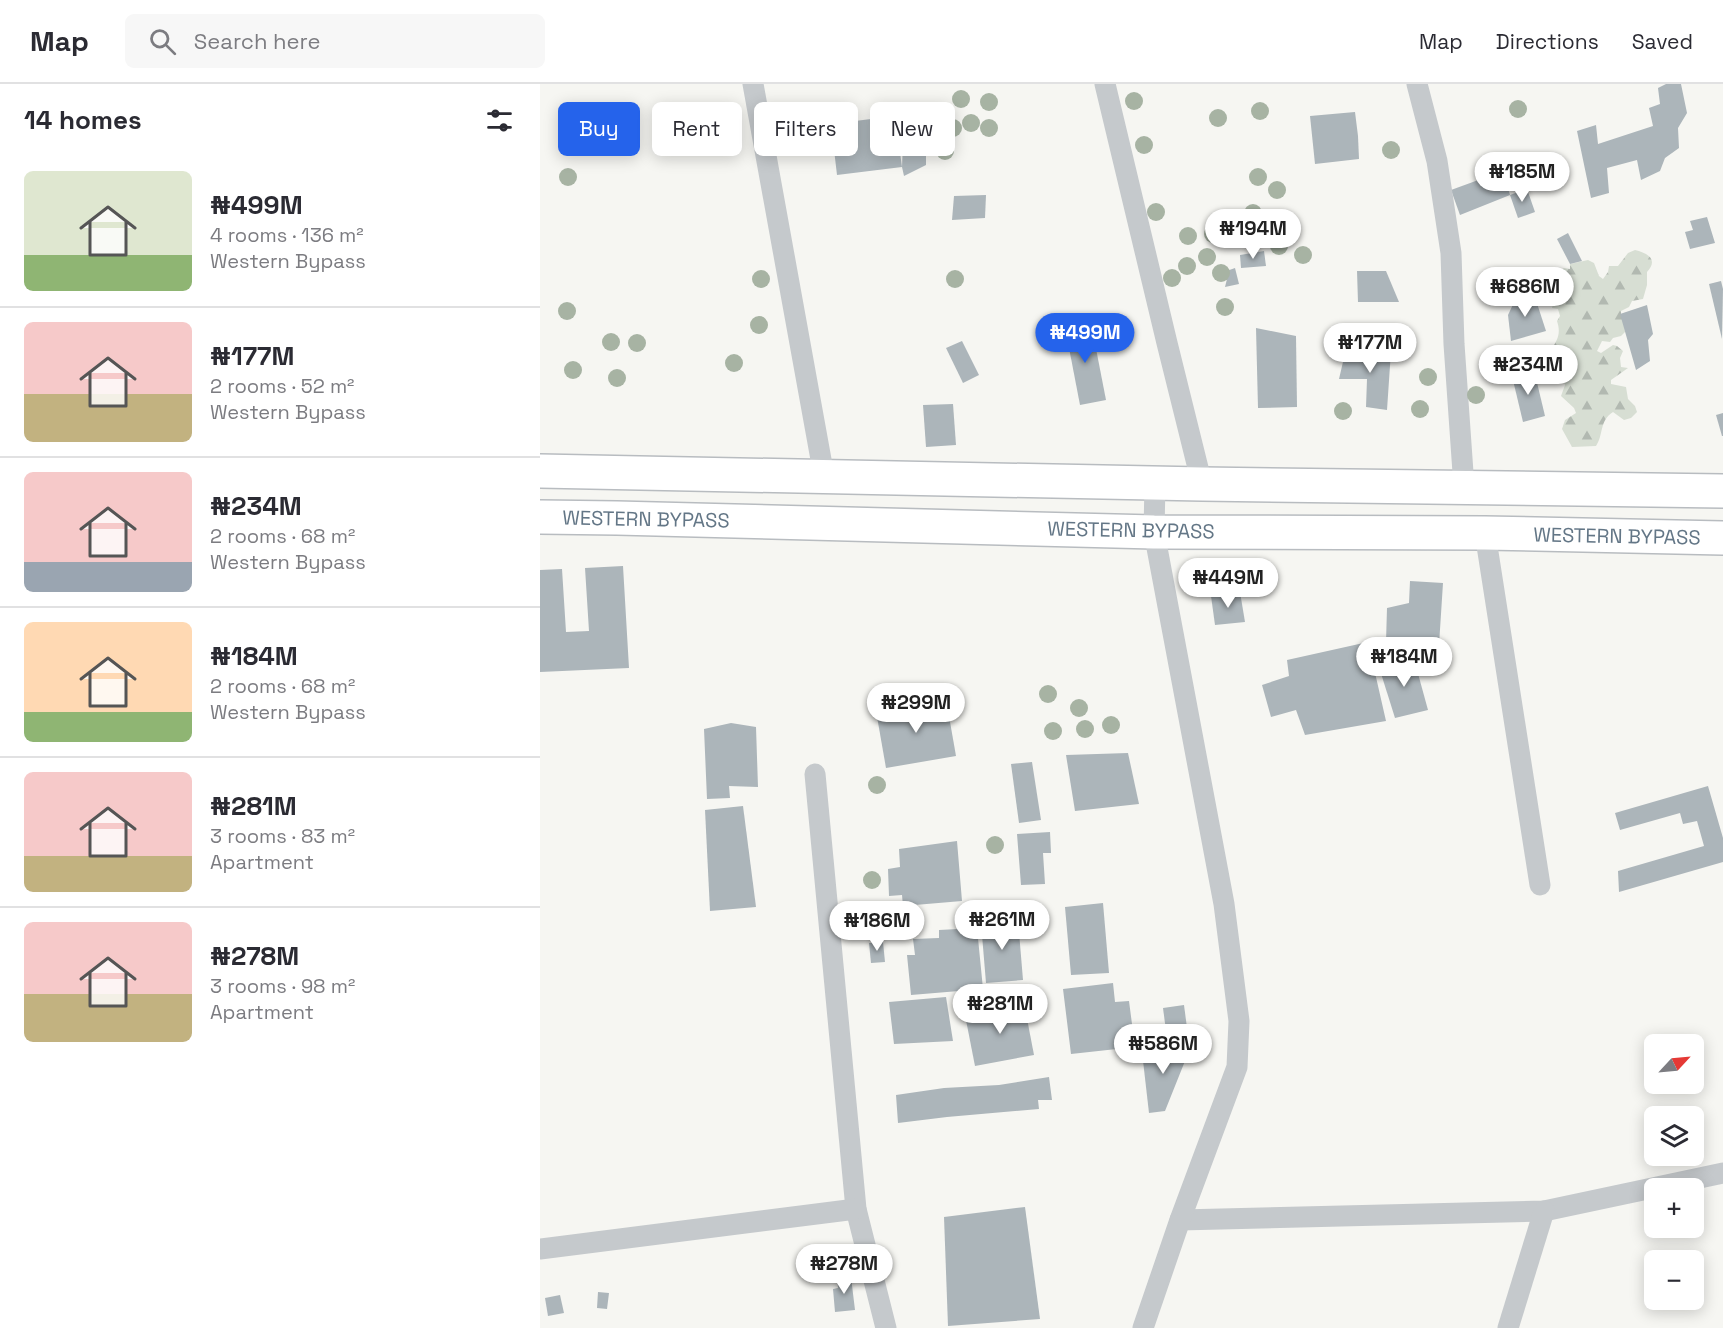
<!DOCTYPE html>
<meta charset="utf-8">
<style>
:root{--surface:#fff;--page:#f7f7f7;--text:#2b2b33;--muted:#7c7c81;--line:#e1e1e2;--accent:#2563eb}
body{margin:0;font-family:"Space Grotesk",sans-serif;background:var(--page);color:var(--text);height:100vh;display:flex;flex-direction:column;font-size:22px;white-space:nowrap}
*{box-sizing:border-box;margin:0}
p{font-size:20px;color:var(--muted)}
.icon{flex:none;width:33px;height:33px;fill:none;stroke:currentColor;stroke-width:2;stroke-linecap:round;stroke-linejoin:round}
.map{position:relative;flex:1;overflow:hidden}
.details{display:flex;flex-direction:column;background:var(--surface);width:540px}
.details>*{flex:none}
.guide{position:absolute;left:18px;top:18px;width:570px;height:54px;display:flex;gap:12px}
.needle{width:39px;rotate:64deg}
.fabs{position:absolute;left:1104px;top:950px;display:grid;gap:12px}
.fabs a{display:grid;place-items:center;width:60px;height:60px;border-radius:9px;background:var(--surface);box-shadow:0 3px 15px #0003;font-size:30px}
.price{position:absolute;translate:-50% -51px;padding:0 14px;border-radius:21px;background:#fff;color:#222;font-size:20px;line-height:39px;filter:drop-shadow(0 2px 3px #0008)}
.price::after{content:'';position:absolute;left:50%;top:36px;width:18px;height:14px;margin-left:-9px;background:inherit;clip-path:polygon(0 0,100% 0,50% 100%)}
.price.on{background:var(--accent);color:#fff}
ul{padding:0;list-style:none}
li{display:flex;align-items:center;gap:18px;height:150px;padding:0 24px}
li+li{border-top:2px solid var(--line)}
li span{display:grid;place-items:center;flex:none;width:168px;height:120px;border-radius:9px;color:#555}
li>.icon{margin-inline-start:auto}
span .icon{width:72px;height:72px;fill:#fffc;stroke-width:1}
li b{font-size:26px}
h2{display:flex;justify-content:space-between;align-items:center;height:72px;padding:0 24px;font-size:26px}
.chip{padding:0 21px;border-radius:9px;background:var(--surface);box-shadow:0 3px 15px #0003;font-size:21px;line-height:54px}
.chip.on{background:var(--accent);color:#fff}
header{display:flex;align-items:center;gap:36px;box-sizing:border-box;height:84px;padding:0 30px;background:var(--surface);border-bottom:2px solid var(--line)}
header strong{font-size:28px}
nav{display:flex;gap:33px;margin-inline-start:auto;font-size:21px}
.search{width:420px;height:54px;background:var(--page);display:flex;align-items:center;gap:15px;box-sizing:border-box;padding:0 21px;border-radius:9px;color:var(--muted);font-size:22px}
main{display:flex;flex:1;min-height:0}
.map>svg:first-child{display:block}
.forest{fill:url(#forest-firs)}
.building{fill:#acb5ba}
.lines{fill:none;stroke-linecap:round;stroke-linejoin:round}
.primary-casing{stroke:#b8bcc0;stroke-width:36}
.street{stroke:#c5c9cc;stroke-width:21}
.primary{stroke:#fff;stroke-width:33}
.tree{fill:#a7b3a3}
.labels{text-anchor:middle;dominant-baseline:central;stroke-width:6;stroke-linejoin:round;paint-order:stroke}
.street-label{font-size:20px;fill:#637686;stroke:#fff}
</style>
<header>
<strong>Map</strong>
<div class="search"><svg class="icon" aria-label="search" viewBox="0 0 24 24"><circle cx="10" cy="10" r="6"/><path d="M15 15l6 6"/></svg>Search here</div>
<nav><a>Map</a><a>Directions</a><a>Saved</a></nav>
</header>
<main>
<section class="details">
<h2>14 homes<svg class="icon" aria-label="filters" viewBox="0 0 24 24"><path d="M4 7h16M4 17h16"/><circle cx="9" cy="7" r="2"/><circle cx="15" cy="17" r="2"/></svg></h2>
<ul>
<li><span style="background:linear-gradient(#dfe7d0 70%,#8fb573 0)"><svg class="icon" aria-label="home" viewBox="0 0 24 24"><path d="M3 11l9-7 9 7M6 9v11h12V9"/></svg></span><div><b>₦499M</b><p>4 rooms · 136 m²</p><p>Western Bypass</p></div></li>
<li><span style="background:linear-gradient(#f6c9c9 60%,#c2b280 0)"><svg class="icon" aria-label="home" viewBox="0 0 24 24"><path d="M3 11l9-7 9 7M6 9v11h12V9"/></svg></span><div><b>₦177M</b><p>2 rooms · 52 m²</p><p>Western Bypass</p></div></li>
<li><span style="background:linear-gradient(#f6c9c9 75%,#9aa5b1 0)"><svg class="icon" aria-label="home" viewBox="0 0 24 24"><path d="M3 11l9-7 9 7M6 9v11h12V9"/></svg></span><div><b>₦234M</b><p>2 rooms · 68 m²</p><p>Western Bypass</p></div></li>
<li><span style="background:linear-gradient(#ffd9b3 75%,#8fb573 0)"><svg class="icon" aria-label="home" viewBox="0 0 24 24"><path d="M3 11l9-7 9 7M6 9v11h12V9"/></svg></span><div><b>₦184M</b><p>2 rooms · 68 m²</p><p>Western Bypass</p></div></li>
<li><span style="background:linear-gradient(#f6c9c9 70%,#c2b280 0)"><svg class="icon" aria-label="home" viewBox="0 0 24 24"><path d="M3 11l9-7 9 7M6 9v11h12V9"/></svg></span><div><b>₦281M</b><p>3 rooms · 83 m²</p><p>Apartment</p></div></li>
<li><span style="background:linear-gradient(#f6c9c9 60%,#c2b280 0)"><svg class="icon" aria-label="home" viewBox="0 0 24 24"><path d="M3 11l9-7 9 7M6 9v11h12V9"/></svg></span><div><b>₦278M</b><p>3 rooms · 98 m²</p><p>Apartment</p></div></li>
</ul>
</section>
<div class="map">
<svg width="1183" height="1244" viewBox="0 0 1183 1244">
<defs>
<pattern id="forest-firs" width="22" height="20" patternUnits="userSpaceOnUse" patternTransform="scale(1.5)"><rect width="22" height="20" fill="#d7ded3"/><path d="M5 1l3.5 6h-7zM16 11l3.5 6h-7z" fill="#b2b9b1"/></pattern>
</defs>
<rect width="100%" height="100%" fill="#f6f6f2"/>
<path class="forest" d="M 1095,166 C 1107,169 1119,175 1107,188 L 1107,201 L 1103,215 L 1092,217 L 1089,223 L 1081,227 L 1081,230 L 1084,236 L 1085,248 L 1081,252 L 1073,254 L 1070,258 L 1062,257 L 1057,267 L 1061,269 L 1073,261 L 1077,262 L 1083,267 L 1080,274 L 1081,283 L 1088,284 L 1071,296 L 1071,300 L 1086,303 L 1088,315 L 1095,322 L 1097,328 L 1091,334 L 1084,336 L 1073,328 C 1059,337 1064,350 1056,362 L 1032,363 L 1022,345 L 1025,336 L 1036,329 L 1034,324 L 1021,312 L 1025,301 L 1023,294 L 1029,287 C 1017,283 1014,278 1011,266 C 1018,255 1021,249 1017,237 L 1020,232 L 1018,225 L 1012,224 L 1016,210 L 1015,205 L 1008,205 L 1005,200 L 1012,191 L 1024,184 L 1030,185 L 1030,180 L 1048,176 L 1054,179 L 1059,192 L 1063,195 L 1068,188 L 1069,182 L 1078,182 L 1088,169 Z"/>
<g class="building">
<polygon points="1126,0 1141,0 1147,29 1138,44 1139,64 1125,74 1120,87 1101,96 1097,76 1067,84 1069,109 1051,114 1037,47 1056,41 1058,60 1113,42 1109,24 1120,20 1118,4"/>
<polygon points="815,28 818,52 819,75 775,80 770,32"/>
<polygon points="355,32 362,83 364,34 386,34 386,81 364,92 362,83 297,91 291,40"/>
<polygon points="963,87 970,111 920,131 911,106"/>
<polygon points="987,105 995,128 978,134 970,111"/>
<polygon points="446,111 445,134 412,136 414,112"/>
<polygon points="1167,133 1175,159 1150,165 1145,148 1153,146 1150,137"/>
<polygon points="1028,149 1042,177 1030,180 1017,155"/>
<polygon points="724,167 726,182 701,184 700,171"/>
<polygon points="695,184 699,200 685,203 687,195 681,189"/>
<polygon points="817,187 846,187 859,218 818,218"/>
<polygon points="1181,197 1183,205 1182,255 1169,200"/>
<polygon points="993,207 1006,247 971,257 968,231 976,214"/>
<polygon points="1107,221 1113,250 1108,256 1110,277 1096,286 1080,230"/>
<polygon points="551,239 566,316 540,321 525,243"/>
<polygon points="716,244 756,252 757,323 718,324"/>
<polygon points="422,257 439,291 423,299 406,264"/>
<polygon points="806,265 851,267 847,326 826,323 827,295 799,295"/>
<polygon points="994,286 1005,332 983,338 972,292"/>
<polygon points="413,320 416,361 386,363 383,321"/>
<polygon points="1183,329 1183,352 1182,352 1176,331"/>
<polygon points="83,482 89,584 0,588 0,486 22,485 26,548 49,547 45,484"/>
<polygon points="870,497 903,499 899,561 846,558 847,524 869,519"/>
<polygon points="700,508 705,538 675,541 671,512"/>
<polygon points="828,558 846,637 765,651 756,626 731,633 722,601 749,592 747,576"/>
<polygon points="874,575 888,626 855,634 839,583"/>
<polygon points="406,615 416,672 346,684 336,627"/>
<polygon points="191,639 216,643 218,703 189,702 190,714 167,715 164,645"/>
<polygon points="588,669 599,720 535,727 526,671"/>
<polygon points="492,678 501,736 479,739 471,680"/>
<polygon points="1168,702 1183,754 1183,778 1079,808 1078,787 1164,762 1157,737 1143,740 1140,729 1080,746 1075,729"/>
<polygon points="203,722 216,823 170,827 165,726"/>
<polygon points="510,748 511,769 503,769 505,800 481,801 477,750"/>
<polygon points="417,757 422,817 363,822 362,811 349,812 348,785 360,783 359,765"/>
<polygon points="563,819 569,889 531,891 525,823"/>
<polygon points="478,836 483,896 446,899 441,839"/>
<polygon points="437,844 443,905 371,911 367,871 375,871 373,855 399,854 399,846"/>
<polygon points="343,858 345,878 331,879 329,859"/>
<polygon points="573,899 575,918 589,917 595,963 531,970 523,905"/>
<polygon points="406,913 413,957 354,960 349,918"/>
<polygon points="484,919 494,971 435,982 425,931"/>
<polygon points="644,921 649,959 628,962 623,924"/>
<polygon points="651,962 625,1027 609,1029 602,968"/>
<polygon points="509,993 512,1016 498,1016 499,1025 407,1033 358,1039 356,1011 404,1004 459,1001"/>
<polygon points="485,1123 500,1235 408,1242 404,1133"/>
<polygon points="311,1193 315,1226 295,1228 293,1205 298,1204 297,1194"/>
<polygon points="58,1208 69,1209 67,1225 57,1224"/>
<polygon points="20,1211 24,1229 8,1232 5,1214"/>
</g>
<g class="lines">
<g class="primary-casing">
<g id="primary">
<polyline points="0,387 662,400 1183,407"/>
<polyline points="0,433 77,434 614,448 945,449 1183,454"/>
</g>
</g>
<g class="street">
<polyline points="213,0 284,392"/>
<polyline points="565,0 627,259 662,400"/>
<polyline points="877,0 897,77 911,169 914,260 924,403"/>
<polyline points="945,449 1000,801"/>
<polyline points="275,690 316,1125 346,1244"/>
<polyline points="640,1136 1004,1127 1183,1089"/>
<polyline points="0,1165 316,1125"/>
<polyline points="603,1244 640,1136 697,983 699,937 684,820 614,448 615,399"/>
<polyline points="968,1244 1004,1127"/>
</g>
<use href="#primary" class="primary"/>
</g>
<g class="tree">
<circle cx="421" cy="15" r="9"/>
<circle cx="594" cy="17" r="9"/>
<circle cx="449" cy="18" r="9"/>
<circle cx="978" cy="25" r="9"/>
<circle cx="720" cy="27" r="9"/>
<circle cx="678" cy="34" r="9"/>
<circle cx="431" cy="39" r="9"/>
<circle cx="75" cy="40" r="9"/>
<circle cx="177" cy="41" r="9"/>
<circle cx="413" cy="44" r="9"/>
<circle cx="449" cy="44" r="9"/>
<circle cx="604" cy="61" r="9"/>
<circle cx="851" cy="66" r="9"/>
<circle cx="405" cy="67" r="9"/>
<circle cx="28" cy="93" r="9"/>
<circle cx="718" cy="93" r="9"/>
<circle cx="737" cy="106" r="9"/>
<circle cx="616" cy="128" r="9"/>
<circle cx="713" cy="129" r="9"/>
<circle cx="673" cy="150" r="9"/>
<circle cx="648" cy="152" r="9"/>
<circle cx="739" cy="162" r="9"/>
<circle cx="763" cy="171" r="9"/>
<circle cx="667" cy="173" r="9"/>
<circle cx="647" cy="182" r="9"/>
<circle cx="681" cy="189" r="9"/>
<circle cx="632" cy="194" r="9"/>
<circle cx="221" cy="195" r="9"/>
<circle cx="415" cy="195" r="9"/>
<circle cx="685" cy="223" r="9"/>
<circle cx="27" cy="227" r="9"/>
<circle cx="219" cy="241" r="9"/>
<circle cx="71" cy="258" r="9"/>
<circle cx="97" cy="259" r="9"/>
<circle cx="194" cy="279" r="9"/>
<circle cx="33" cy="286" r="9"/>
<circle cx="888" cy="293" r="9"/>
<circle cx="77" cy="294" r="9"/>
<circle cx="936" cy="311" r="9"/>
<circle cx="880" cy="325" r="9"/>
<circle cx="803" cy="327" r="9"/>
<circle cx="508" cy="610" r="9"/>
<circle cx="539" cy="624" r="9"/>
<circle cx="571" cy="641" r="9"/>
<circle cx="545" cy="645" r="9"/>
<circle cx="513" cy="647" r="9"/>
<circle cx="337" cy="701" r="9"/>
<circle cx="455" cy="761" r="9"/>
<circle cx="332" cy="796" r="9"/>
</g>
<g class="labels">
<g class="street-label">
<text transform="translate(106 435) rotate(1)">WESTERN BYPASS</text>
<text transform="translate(591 446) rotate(1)">WESTERN BYPASS</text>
<text transform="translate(1077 452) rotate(1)">WESTERN BYPASS</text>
</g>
</g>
</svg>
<div class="fabs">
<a><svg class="needle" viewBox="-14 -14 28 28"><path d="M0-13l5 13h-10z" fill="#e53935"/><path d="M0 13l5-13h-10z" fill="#7c7c81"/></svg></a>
<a><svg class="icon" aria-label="layers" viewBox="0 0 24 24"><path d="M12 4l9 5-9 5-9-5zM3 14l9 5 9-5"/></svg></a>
<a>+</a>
<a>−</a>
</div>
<b class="price" style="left:982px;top:119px">₦185M</b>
<b class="price" style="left:713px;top:176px">₦194M</b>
<b class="price" style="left:985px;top:234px">₦686M</b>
<b class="price on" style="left:545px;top:280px">₦499M</b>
<b class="price" style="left:830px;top:290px">₦177M</b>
<b class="price" style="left:988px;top:312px">₦234M</b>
<b class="price" style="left:688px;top:525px">₦449M</b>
<b class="price" style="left:864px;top:604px">₦184M</b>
<b class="price" style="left:376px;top:650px">₦299M</b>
<b class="price" style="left:462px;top:867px">₦261M</b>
<b class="price" style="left:337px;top:868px">₦186M</b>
<b class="price" style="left:460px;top:951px">₦281M</b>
<b class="price" style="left:623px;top:991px">₦586M</b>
<b class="price" style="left:304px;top:1211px">₦278M</b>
<div class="guide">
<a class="chip on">Buy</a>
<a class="chip">Rent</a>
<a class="chip">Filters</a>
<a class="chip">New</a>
</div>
</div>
</main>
